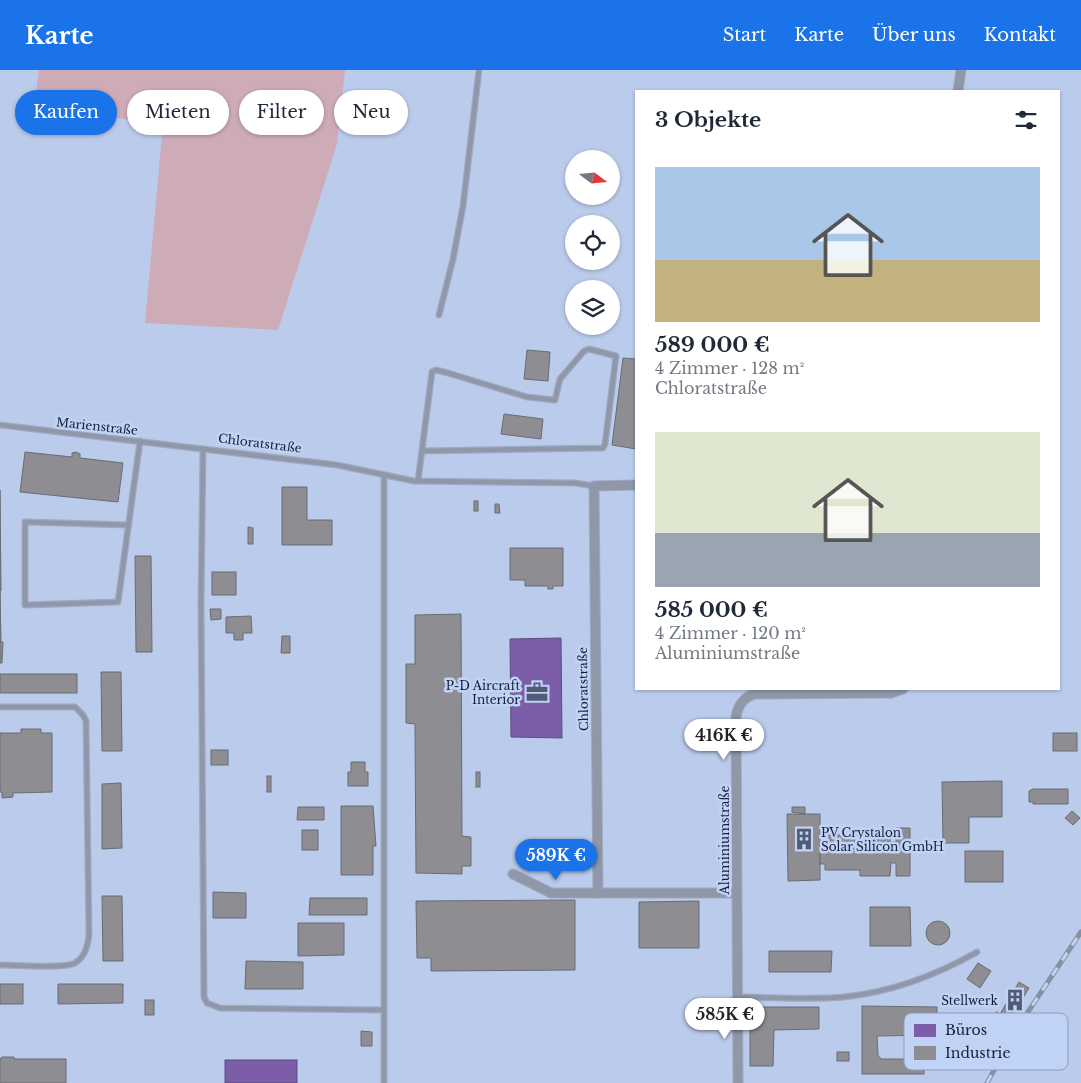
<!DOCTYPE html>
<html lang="de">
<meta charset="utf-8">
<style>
:root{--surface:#fff;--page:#f2f2f3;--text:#1f2937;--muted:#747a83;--accent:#1a73e8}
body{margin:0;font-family:"Libre Baskerville",serif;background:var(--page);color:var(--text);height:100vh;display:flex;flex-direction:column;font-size:19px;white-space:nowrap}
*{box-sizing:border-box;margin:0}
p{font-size:16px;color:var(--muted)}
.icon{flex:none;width:28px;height:28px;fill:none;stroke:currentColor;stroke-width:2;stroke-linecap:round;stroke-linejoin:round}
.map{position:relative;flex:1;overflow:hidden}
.side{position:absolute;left:635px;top:20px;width:425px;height:600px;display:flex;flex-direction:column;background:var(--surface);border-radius:0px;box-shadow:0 1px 4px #0004}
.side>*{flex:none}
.hud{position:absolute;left:15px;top:20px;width:475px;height:45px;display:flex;gap:10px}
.needle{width:32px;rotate:106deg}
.controls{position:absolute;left:565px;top:80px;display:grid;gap:10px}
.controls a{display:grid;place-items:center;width:55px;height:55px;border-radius:50%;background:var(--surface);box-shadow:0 1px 4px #0004;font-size:25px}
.price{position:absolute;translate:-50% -42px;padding:0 11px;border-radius:18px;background:#fff;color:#222;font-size:16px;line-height:32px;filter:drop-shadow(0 1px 2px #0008)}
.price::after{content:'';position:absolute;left:50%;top:30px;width:15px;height:11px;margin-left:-8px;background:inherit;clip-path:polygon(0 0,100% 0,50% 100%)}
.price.active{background:var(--accent);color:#fff}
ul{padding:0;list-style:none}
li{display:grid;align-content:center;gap:10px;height:265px;padding:0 20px}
li span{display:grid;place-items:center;height:155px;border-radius:0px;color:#555}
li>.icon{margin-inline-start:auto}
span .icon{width:90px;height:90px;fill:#fffc;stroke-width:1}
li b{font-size:21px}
h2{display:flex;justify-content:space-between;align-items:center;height:60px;padding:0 20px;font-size:21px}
.chip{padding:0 18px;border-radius:22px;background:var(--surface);box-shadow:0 1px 4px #0004;font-size:18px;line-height:45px}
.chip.active{background:var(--accent);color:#fff}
header{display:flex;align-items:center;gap:30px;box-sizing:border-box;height:70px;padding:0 25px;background:var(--accent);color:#fff}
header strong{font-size:24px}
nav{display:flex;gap:28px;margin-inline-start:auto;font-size:18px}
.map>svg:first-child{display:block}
.green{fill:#cdacb8}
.offices{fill:#7b5ea7;stroke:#5d4b85}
.industry{fill:#8d8d92;stroke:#696c76}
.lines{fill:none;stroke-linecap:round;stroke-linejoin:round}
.lane-casing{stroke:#9eaac3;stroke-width:7}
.street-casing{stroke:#9eaac3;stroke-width:11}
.lane{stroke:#8f97a9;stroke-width:4.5}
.street{stroke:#8f97a9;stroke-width:9}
.rail-casing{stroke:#8790a1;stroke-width:5}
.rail{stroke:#c0d2f6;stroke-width:3;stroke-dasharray:9;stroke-linecap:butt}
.labels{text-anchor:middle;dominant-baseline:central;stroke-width:5;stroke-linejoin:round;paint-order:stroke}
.street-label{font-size:12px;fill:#162036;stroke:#c0d2f6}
.poi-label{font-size:12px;fill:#162036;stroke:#c0d2f6;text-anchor:end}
.key{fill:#c0d2f6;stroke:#8d9dbc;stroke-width:1}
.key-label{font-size:14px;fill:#162036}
</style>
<header>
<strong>Karte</strong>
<nav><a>Start</a><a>Karte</a><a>Über uns</a><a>Kontakt</a></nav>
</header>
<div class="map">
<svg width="1081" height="1013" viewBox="0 0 1081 1013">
<rect width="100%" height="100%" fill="#bbcbeb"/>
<polygon class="green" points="39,0 345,0 337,74 278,260 145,253 163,54 34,37"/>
<g class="offices">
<polygon points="561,568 562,668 511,667 510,569"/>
<rect x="225" y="990" width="72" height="23"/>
</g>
<g class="industry">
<polygon points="527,280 550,282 548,311 524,309"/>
<polygon points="623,288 636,289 636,379 612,375"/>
<polygon points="504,344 543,349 541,369 501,364"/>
<polygon points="25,382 72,387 72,383 76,382 80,384 80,388 123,393 118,432 20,422"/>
<polygon points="282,417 307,417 307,450 332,450 332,475 282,475"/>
<polygon points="0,420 1,521 0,521"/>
<rect x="474" y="431" width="4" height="10"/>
<polygon points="495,434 499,434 500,443 495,443"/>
<polygon points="248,457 253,458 253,474 248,474"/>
<polygon points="510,478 563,478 563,516 553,516 553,519 548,519 548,516 525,516 525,510 510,510"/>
<polygon points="135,486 151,486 152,582 136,582"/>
<rect x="212" y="502" width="24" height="23"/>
<polygon points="0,521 1,572 0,572"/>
<polygon points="210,539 221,539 221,549 211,550"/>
<polygon points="461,544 462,766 471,767 471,796 462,796 462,804 416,803 415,654 406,653 406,594 415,594 415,545"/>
<polygon points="251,546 252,563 243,563 243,570 234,570 234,563 226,563 226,547"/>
<polygon points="282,566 290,566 290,583 281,583"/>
<polygon points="0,572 3,572 2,593 0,593"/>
<polygon points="101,602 121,602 122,681 102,681"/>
<rect x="0" y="604" width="77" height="19"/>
<polygon points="21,659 41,659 41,663 52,663 52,722 13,723 13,727 2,728 2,722 0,722 0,663 21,663"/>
<rect x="1053" y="663" width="24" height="18"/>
<rect x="211" y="680" width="17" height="15"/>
<polygon points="351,692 365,692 365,702 368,702 368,716 348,716 348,702 351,702"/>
<rect x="476" y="702" width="4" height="15"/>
<rect x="267" y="706" width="4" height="16"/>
<polygon points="1002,711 1002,747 969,747 969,773 943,773 942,712"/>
<polygon points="121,713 122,778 102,779 102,714"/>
<polygon points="1033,719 1068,719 1068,734 1033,734 1033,732 1029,732 1029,721"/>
<polygon points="341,736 373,736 376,776 373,776 373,805 341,805"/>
<polygon points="298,737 324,737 324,750 297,750"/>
<polygon points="792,737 805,737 805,744 792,742"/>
<polygon points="1072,741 1080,748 1073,755 1065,748"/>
<polygon points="787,744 820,744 820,810 788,811"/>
<polygon points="896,758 910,758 910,806 896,806 896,793 891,793 890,806 860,806 860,800 825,800 825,794 820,794 820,772 825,772 825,765 860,765 860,759 890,759 890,772 896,772"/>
<rect x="302" y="760" width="16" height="20"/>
<rect x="965" y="781" width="38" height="31"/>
<polygon points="213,822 246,823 246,848 213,848"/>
<polygon points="102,826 122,826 123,891 103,891"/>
<polygon points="310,828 367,828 367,845 309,845"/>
<polygon points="575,830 575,900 431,901 431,888 417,888 416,831"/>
<polygon points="699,831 699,878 639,878 639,832"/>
<polygon points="870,837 910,837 911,876 870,876"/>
<circle cx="938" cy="863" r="12"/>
<polygon points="298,853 344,853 344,885 298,886"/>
<polygon points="769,881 832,881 831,902 769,902"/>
<polygon points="246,891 303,892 303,919 245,919"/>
<polygon points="978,893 991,901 980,918 967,909"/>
<polygon points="1019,912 1029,918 1010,949 1013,951 1006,962 1003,961 997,971 988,965 994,955 990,953 996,942 1000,944"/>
<rect x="0" y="914" width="23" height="20"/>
<polygon points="58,914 123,914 123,933 58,934"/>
<rect x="145" y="930" width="9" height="15"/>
<polygon points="862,936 937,937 937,965 877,966 878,985 881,989 924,989 924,1004 862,1004"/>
<polygon points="750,937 819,937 819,959 774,960 773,996 750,996"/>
<polygon points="361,961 372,962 372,976 361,976"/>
<rect x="837" y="982" width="12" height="9"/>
<polygon points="2,987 14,987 14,989 66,989 66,1013 0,1013 0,989"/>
</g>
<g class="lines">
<g class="lane-casing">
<g id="lane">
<polyline points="439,245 453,189 463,136 479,0"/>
<polyline points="0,355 337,395 414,411 575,413 594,416"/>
<polyline points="203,379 201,533 204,927 207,933 220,938 384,940"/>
<polyline points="384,405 384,1013"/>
<polyline points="418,411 432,302 436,300 448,303 527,327 555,330 560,309 584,281 589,279 616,286 605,374 603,378 422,381"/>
<polyline points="129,455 25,452 25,535 118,532 140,371"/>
<path d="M 0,637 L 75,637 L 83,645 L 86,651 L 89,865 C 88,875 85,887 75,893 C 64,899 15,895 0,895"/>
<path d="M 737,927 C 772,927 809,930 844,927 C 892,922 935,906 977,882"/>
</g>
</g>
<g class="street-casing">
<g id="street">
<polyline points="958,21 961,0"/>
<polyline points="636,415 594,416 598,823 737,823"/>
<polyline points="513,804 551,823 598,823"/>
<path d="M 738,1013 L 736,647 C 738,635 743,628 754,624 L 891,623 L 903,619"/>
</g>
</g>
<use href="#lane" class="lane"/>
<use href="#street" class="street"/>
<g class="rail-casing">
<polyline id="rail" points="987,1013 1018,957 1081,862"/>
</g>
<use href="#rail" class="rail"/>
</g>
<defs>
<g id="office-bare" transform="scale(1.725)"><path d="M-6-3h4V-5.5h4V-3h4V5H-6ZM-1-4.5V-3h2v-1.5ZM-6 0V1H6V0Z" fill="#505c75" stroke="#c0d2f6" stroke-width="2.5" paint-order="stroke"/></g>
<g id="building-bare" transform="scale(1.725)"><path d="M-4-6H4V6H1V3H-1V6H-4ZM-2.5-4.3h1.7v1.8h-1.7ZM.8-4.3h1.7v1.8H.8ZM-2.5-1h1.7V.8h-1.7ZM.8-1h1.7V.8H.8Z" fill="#505c75" stroke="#c0d2f6" stroke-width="2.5" paint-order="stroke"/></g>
</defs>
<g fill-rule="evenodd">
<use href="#office-bare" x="537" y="622"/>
<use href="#building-bare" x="804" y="769"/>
<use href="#building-bare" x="1015" y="930"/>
</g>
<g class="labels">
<g class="street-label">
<text transform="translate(97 356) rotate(6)">Marienstraße</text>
<text transform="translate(260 373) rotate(7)">Chloratstraße</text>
<text transform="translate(583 619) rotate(-91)">Chloratstraße</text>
<text transform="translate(724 770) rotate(-90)">Aluminiumstraße</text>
</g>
<g class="poi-label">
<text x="520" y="615">P-D Aircraft<tspan x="520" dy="14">Interior</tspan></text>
<text x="821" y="762" text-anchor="start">PV Crystalon<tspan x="821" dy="14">Solar Silicon GmbH</tspan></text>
<text x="998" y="930">Stellwerk</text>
</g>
</g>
<rect x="904" y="943" width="164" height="57" rx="8" class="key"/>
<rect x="914" y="954" width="22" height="13" fill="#7b5ea7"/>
<rect x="914" y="976" width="22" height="14" fill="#8d8d92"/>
<g class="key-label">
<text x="945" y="965">Büros</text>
<text x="945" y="988">Industrie</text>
</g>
</svg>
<div class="controls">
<a><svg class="needle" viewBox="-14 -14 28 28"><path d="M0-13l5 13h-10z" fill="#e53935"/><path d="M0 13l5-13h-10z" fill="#747a83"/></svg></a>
<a><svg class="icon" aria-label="locate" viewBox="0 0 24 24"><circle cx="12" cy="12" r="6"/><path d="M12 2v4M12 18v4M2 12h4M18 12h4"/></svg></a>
<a><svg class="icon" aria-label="layers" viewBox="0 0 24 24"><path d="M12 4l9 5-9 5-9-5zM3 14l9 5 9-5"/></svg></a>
</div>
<b class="price" style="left:724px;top:691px">416K €</b>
<b class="price active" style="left:556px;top:811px">589K €</b>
<b class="price" style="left:725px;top:970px">585K €</b>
<div class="hud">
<a class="chip active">Kaufen</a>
<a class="chip">Mieten</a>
<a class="chip">Filter</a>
<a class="chip">Neu</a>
</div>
<section class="side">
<h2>3 Objekte<svg class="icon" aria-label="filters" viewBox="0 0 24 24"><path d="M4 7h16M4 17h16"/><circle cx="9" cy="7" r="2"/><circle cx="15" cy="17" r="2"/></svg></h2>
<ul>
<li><span style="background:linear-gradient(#a9c7e8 60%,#c2b280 0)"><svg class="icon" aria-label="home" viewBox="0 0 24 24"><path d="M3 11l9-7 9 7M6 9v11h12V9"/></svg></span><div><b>589 000 €</b><p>4 Zimmer · 128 m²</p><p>Chloratstraße</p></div></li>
<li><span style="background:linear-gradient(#dfe7d0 65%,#9aa5b1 0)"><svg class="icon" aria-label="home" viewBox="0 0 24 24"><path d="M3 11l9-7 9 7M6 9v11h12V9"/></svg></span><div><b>585 000 €</b><p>4 Zimmer · 120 m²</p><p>Aluminiumstraße</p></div></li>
</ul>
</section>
</div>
